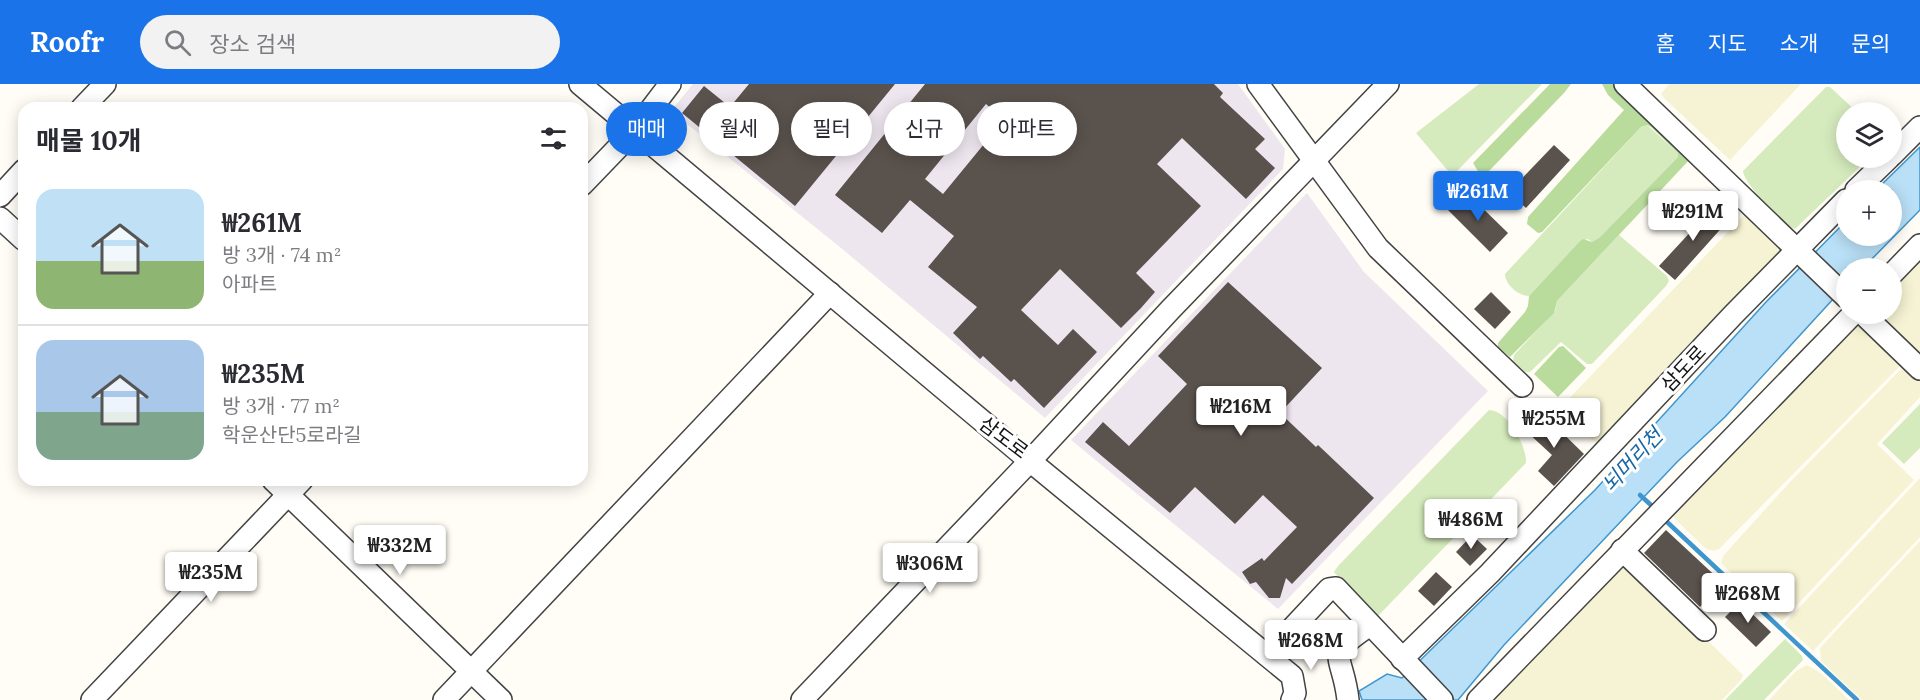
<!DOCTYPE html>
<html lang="ko">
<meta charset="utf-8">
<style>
:root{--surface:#fff;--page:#f2f2f3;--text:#2b2b33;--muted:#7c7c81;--line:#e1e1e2;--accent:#1a73e8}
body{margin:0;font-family:Lora,"Noto Sans KR",serif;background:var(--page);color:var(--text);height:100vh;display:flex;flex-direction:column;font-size:22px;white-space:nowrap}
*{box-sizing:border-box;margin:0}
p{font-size:20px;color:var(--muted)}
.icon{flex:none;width:33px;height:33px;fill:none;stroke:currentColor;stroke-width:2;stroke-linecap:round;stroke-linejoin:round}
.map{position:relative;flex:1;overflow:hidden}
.panel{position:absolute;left:18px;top:18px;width:570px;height:384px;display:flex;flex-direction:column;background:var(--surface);border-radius:18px;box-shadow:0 3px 15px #0003}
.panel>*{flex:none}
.guide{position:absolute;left:606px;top:18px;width:570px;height:54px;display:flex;gap:12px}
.tools{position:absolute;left:1836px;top:18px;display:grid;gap:12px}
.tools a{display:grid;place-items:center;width:66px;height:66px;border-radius:50%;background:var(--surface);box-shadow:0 3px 15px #0003;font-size:30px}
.price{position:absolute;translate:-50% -51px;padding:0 14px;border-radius:6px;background:#fff;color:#222;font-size:20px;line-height:39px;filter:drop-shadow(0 2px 3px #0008)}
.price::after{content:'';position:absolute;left:50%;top:36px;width:18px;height:14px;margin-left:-9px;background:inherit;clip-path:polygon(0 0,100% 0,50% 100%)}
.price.current{background:var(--accent);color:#fff}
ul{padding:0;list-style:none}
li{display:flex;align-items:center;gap:18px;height:150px;padding:0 18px}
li+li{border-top:2px solid var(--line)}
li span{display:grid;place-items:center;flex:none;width:168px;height:120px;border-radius:18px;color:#555}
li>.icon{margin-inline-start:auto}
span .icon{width:72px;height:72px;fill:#fffc;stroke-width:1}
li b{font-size:26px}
h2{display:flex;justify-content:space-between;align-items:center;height:72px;padding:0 18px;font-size:26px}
.chip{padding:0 21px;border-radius:27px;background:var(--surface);box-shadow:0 3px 15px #0003;font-size:21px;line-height:54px}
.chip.current{background:var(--accent);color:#fff}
header{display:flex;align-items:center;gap:36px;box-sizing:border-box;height:84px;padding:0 30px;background:var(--accent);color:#fff}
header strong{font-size:28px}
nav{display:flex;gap:33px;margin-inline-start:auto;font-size:21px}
.search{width:420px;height:54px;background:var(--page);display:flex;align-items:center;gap:15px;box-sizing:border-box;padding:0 21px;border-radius:33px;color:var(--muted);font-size:22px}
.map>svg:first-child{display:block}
.industrial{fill:#eee6ef}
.farmland{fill:#f6f3d4}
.green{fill:#d5ebbd}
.forest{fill:#b9dc9c}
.water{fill:#b9e0f7;stroke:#3f96cf;stroke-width:1.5}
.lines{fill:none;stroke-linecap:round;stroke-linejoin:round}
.stream{stroke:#3f96cf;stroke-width:4.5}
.building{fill:#5a524d;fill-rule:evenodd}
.minor-casing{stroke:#444;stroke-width:24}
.minor{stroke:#fff;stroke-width:21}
.labels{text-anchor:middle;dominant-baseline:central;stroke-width:6;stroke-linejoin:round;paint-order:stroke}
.street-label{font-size:20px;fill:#111;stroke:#fff}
.water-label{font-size:21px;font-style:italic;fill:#1768a6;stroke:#fff}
</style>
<header>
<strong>Roofr</strong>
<div class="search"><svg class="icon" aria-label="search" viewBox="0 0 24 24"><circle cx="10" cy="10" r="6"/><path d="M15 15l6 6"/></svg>장소 검색</div>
<nav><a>홈</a><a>지도</a><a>소개</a><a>문의</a></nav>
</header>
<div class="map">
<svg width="1920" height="616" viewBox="0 0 1920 616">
<rect width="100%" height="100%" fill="#fffdf5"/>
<g class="industrial">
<polygon points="693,0 1238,0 1285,65 1283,85 1045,334 841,164 671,27"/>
<polygon points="1307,109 1364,188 1488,307 1278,525 1071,356"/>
</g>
<g class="farmland">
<polygon points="1669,0 1801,0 1730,76 1665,15 1661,10"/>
<polygon points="1749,126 1788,165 1599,359 1594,357 1561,327 1560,324"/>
<polygon points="1920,169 1920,275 1874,230 1892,230 1892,199"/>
<polygon points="1856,240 1862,240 1901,277 1900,282 1719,465 1714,467 1706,465 1675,435 1672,429"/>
<polygon points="1906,280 1920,293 1920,313 1877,360 1914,396 1782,537 1721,479 1723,472 1790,398"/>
<polygon points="1920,394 1920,453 1813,567 1784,540"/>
<polygon points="1920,457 1920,616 1862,616 1821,577 1820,564"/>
<polygon points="1627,478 1743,591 1741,596 1722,616 1488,616 1599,500"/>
<polygon points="1807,581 1822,590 1849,616 1769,616 1796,587"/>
</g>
<g class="green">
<polygon points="1479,0 1542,0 1456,88 1449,88 1416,49"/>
<path d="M 1826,3 L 1830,3 L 1857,28 L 1846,28 L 1846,74 L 1869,74 L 1795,145 C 1783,141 1744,100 1743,87 Z"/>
<path d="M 1647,41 L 1678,69 L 1678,73 L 1600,153 L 1592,158 L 1588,155 L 1579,158 L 1529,212 C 1518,212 1505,200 1505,190 L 1641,43 Z"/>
<polygon points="1619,151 1667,192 1669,197 1666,202 1592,280 1587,280 1561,258 1530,288 1525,288 1513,277 1514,271 1555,227 1557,217"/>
<polygon points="1920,320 1920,364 1904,380 1882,359"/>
<path d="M 1489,326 C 1508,326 1527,363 1526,379 L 1377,533 L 1361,520 L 1334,488 L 1338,482 Z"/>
<polygon points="1785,555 1802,572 1803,576 1764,616 1725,616"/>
</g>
<g class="forest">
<polygon points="1550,0 1571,0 1564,9 1490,86 1486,89 1479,89 1473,79"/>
<polygon points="1602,0 1619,0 1692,73 1557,217 1554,229 1510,273 1498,263 1498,259 1525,228 1528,222 1529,212 1579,158 1583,155 1592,158 1600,153 1678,73 1678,69 1651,43 1647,41 1641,43 1542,148 1538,149 1527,140 1528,133 1624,26 1608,11"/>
<polygon points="1563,262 1586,284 1558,313 1534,290 1559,263"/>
</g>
<polygon class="water" points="1920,63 1920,126 1863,184 1846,184 1846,201 1725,333 1677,378 1504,561 1458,616 1362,616 1359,607 1387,590 1402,594 1595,406 1766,218 1846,137 1846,152 1892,152 1892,106 1876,106"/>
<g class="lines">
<g class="stream">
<polyline points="1640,411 1652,422"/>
<polyline points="1666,437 1857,616"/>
</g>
</g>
<g class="building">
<polygon points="749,0 895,0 795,122 682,29 704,2 730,23"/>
<path d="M 925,0 L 1214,0 L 1223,9 L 1220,13 L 1265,55 L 1255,65 L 1275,84 L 1246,115 L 1182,54 L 1157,80 L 1201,122 L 1136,189 L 1155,208 L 1141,224 L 1121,244 L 1060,185 L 1021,226 L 1058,261 L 1073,245 L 1097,268 L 1044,324 L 1014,295 L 1011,298 L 983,272 L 980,275 L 953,249 L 977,223 L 928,183 L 954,152 L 910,116 L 882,149 L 835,111 ZM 986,20 L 1014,45 L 999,62 L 989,54 L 943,110 L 925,95 Z"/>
<polygon points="1554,61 1570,76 1526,124 1509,108"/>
<polygon points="1466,108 1508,149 1490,168 1448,126"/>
<polygon points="1705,120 1726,139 1675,196 1659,182 1695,143 1689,138"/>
<polygon points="1228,198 1322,284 1280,329 1316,363 1318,361 1374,414 1292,500 1286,494 1280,514 1269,514 1256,498 1250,500 1242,488 1262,474 1264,477 1297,443 1263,411 1235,440 1195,403 1170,429 1085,358 1103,338 1129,362 1187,300 1158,272"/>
<polygon points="1491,208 1511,228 1495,245 1474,225"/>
<polygon points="1542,329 1584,370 1554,402 1538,387 1552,371 1526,347"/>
<polygon points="1666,446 1723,499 1700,523 1644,469"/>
<polygon points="1472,451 1487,465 1470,482 1456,468"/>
<polygon points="1436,488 1452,503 1434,522 1418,507"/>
<polygon points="1740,518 1771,548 1756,563 1725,533"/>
</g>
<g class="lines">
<g class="minor-casing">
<g id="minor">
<polyline points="580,0 1030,377 1170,226 1388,0"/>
<polyline points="1258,0 1378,164 1522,302"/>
<polyline points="1625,0 1846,213"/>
<polyline points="82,24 105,0"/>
<polyline points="1892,71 1920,43"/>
<polyline points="582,101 635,46 670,0"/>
<polyline points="1856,106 1889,74"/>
<polyline points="0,112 24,86"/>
<polyline points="0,134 24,156"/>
<polyline points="1892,190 1920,161"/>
<polyline points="1863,230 1920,285"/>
<polyline points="273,396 501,616"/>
<polyline points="1622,466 1705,546"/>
<polyline points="1267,571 1329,505 1336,504 1442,616"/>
<polyline points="1402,575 1490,489 1733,231 1846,116"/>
<polyline points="92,616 302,396"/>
<polyline points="444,616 830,209"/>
<polyline points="802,616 1030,377 1292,592 1295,609 1292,616"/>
<path d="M 1348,616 C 1343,569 1322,573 1370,541"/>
<polyline points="1478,616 1853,230"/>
</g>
</g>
<use href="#minor" class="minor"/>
</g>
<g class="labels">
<g class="street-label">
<text transform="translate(1683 284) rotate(-47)">삼도로</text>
<text transform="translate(1004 353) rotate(37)">삼도로</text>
</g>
<g class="water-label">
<text transform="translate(1632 376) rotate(-47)">뇌머리천</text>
</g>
</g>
</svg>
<div class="tools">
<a><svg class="icon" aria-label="layers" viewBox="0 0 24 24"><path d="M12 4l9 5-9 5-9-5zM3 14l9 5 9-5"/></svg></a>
<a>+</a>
<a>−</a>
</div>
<b class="price current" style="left:1478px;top:138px">₩261M</b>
<b class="price" style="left:1693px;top:158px">₩291M</b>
<b class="price" style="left:1241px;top:353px">₩216M</b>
<b class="price" style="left:1554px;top:365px">₩255M</b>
<b class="price" style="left:1471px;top:466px">₩486M</b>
<b class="price" style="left:400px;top:492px">₩332M</b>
<b class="price" style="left:930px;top:510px">₩306M</b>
<b class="price" style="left:211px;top:519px">₩235M</b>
<b class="price" style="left:1748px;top:540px">₩268M</b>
<b class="price" style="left:1311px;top:587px">₩268M</b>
<div class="guide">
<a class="chip current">매매</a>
<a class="chip">월세</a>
<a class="chip">필터</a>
<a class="chip">신규</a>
<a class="chip">아파트</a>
</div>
<section class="panel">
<h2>매물 10개<svg class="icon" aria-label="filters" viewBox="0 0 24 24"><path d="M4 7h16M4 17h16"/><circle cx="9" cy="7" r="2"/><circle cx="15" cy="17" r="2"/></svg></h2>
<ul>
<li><span style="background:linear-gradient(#bfe0f5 60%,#8fb573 0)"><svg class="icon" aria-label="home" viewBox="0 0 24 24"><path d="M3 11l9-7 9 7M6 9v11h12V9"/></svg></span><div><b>₩261M</b><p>방 3개 · 74 m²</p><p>아파트</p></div></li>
<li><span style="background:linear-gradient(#a9c7e8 60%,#7fa58c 0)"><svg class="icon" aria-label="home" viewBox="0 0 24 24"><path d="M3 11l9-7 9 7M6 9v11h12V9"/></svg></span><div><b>₩235M</b><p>방 3개 · 77 m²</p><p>학운산단5로라길</p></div></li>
</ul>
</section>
</div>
